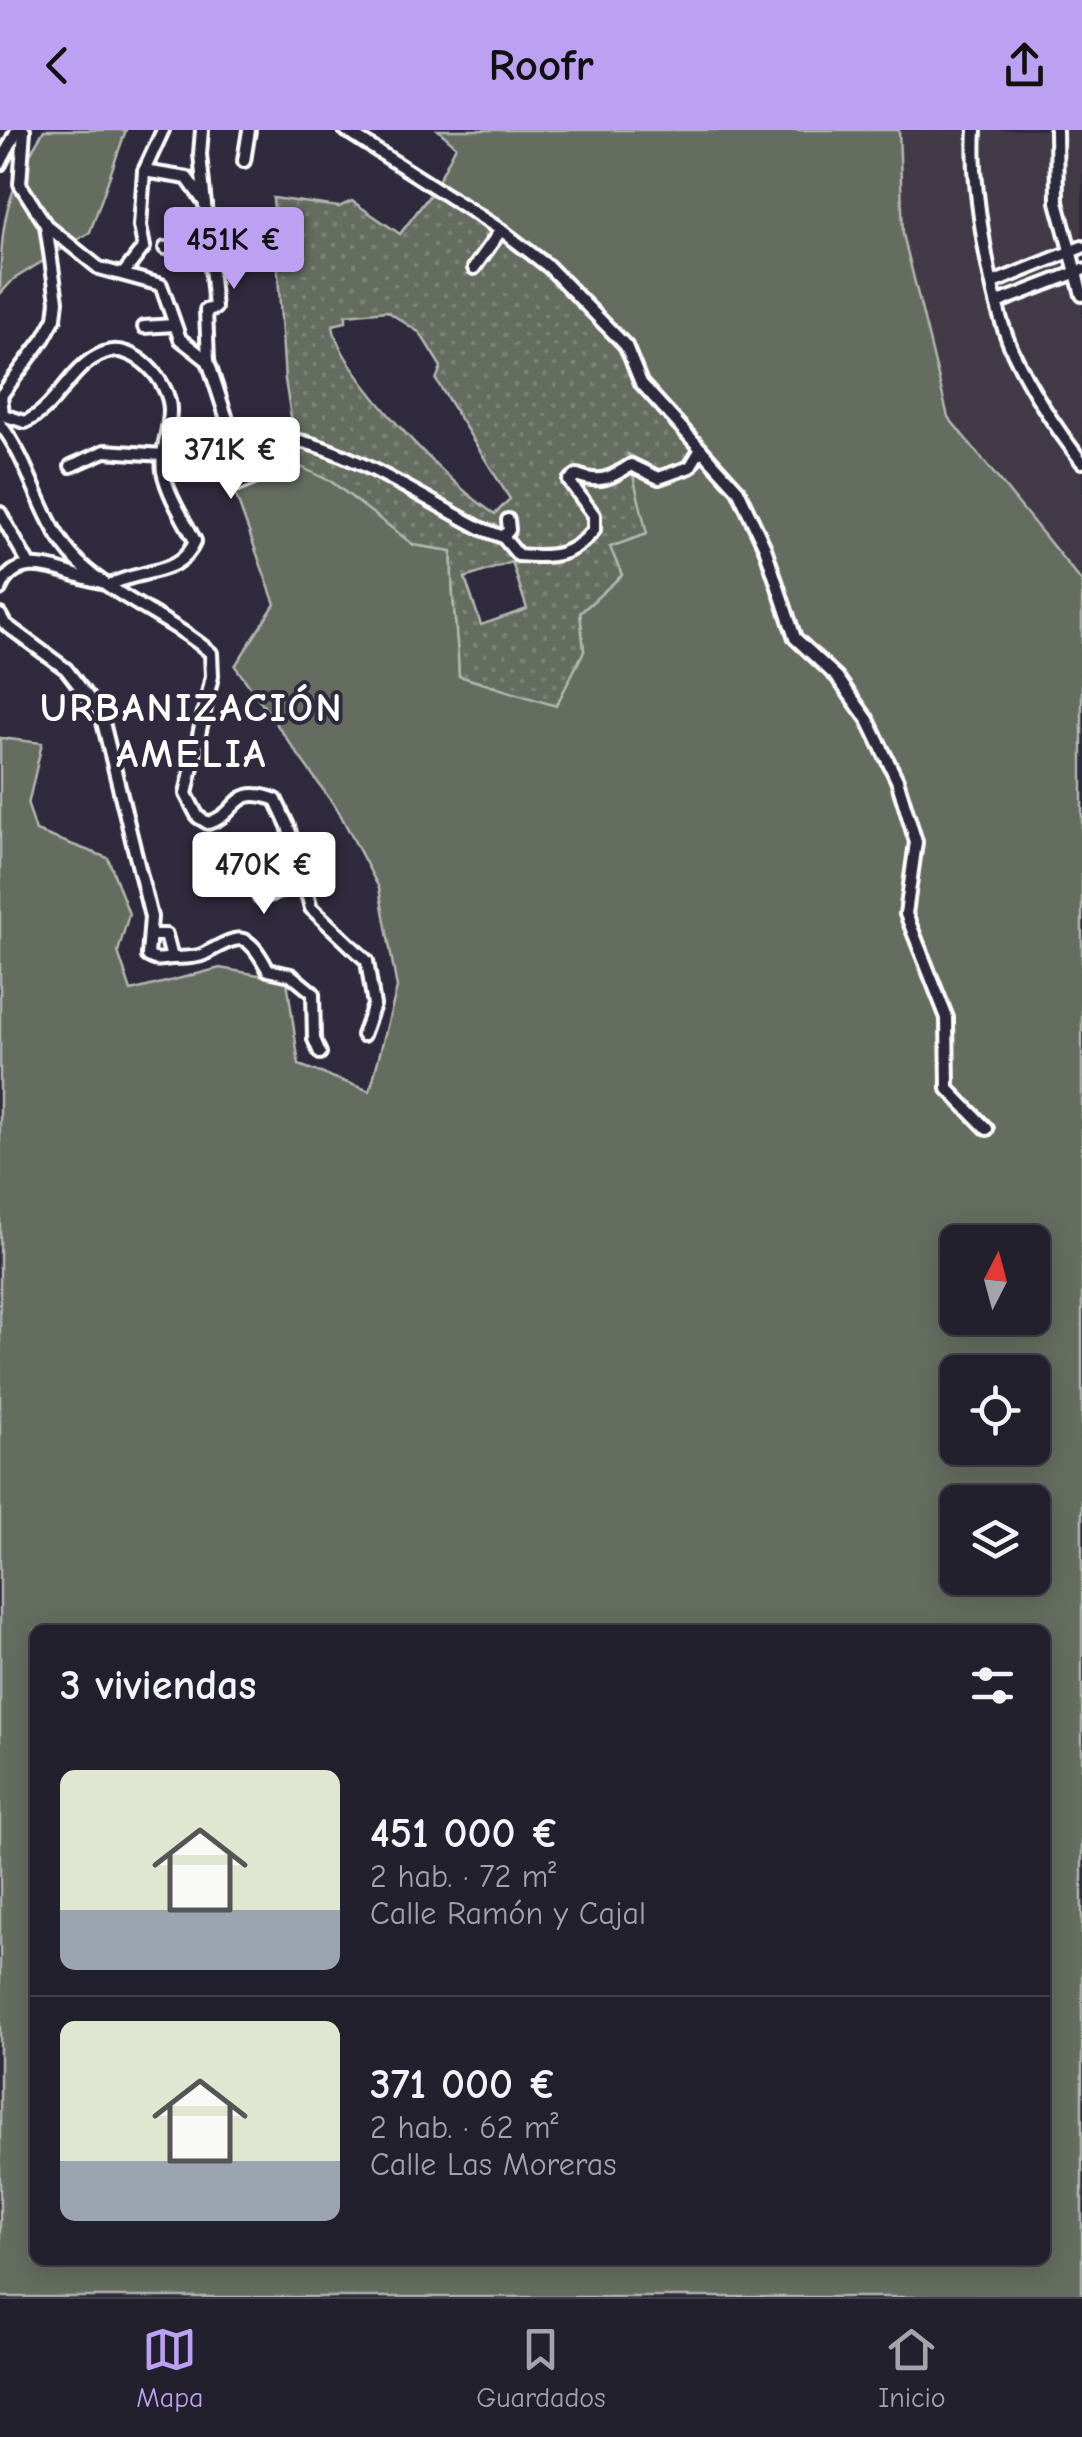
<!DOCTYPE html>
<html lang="es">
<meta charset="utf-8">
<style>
:root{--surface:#23202e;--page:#2f2d3a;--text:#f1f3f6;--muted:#a3a3aa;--line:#403e4a;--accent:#bca0f2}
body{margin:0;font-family:"Comic Neue",sans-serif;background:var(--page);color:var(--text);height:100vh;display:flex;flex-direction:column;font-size:38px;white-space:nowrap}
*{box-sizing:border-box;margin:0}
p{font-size:32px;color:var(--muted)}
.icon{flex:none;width:55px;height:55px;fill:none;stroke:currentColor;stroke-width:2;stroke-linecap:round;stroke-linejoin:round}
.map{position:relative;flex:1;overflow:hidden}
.side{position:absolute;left:30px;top:1495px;width:1020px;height:640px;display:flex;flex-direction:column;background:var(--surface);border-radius:15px;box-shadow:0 5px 25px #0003,0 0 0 2px var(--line)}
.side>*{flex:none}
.needle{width:65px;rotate:6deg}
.fabs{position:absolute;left:940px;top:1095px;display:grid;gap:20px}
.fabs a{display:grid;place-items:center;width:110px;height:110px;border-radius:15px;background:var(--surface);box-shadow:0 5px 25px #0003,0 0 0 2px var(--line);font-size:50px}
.price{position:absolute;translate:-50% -85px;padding:0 22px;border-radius:10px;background:#fff;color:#222;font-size:32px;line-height:65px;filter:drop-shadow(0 2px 5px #0008)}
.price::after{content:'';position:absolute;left:50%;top:60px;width:30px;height:22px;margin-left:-15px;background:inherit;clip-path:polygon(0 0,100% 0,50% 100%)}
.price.on{background:var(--accent);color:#111}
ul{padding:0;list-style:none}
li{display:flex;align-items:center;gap:30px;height:250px;padding:0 30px}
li+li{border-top:2px solid var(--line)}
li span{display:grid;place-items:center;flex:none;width:280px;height:200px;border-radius:15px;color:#555}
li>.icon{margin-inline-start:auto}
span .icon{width:120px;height:120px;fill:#fffc;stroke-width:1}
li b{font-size:42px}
h2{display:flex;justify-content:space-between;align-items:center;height:120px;padding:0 30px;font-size:42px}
header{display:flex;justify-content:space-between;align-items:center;height:130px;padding:0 30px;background:var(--accent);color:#111;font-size:45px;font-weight:600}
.menu{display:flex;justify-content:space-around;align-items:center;height:140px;border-top:2px solid var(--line);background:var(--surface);font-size:28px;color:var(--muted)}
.menu a{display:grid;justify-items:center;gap:5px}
.menu .on{color:var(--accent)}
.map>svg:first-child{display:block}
.built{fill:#433a47}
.grass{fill:#656d60;stroke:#b2b6b0;stroke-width:2.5;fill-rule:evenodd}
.park{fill:url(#park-dots);stroke:#b2b6b0;stroke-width:2.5;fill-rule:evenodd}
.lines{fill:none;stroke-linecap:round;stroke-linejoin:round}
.minor-casing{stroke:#fff;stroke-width:18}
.minor{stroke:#2f2a3d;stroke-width:10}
.labels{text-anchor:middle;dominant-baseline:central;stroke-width:8;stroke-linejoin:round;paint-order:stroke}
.district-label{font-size:40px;font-weight:bold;letter-spacing:2.5px;fill:#fff;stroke:#2f2a3d}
</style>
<header><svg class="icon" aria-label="back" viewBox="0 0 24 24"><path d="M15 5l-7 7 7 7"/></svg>Roofr<svg class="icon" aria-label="share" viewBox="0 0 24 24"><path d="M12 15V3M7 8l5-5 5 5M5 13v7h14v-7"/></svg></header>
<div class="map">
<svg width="1082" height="2167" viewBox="0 0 1082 2167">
<defs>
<pattern id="park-dots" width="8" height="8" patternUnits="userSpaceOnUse" patternTransform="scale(2.5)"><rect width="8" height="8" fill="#656d60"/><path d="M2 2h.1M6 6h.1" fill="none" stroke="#7c8378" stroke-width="1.8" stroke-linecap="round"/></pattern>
</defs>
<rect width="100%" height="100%" fill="#2f2a3d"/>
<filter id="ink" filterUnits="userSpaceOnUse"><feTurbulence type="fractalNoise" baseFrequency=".01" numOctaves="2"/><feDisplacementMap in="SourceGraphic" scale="20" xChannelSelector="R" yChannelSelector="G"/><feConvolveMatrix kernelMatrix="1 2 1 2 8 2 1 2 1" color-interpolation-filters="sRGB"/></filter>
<g filter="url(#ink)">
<polygon class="built" points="899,0 1082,0 1082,452 948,287 903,104"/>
<g class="grass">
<path d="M 44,0 L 126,0 L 90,102 L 14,149 L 0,164 C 0,93 6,62 44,0 Z"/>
<path d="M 438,0 L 899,0 L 903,104 L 948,287 L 1082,452 L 1082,2167 L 0,2167 L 0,608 L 42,613 L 28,675 L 36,701 L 108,728 L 129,784 L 118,822 L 131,861 L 220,838 L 287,850 L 299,935 L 370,961 L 397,858 L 379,758 L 339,682 L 235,536 L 275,474 L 235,363 L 299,336 L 332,352 L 414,415 L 452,421 C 450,463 458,503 459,545 L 584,521 L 580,483 L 622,445 L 609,417 L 646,404 L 628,323 L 692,319 L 633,250 L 617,217 L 400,104 L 433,61 L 456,16 ZM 958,1112 L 1032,1112 L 1032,1188 L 958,1188 ZM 958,1242 L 1032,1242 L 1032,1318 L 958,1318 ZM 958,1372 L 1032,1372 L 1032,1448 L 958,1448 ZM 35,1500 L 1045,1500 L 1045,2130 L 35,2130 Z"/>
</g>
<path class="park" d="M 433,61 L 548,145 L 614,211 L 633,250 L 692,320 L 681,335 L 657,339 L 628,324 L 647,404 L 610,417 L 622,445 L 580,483 L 584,521 L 556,576 L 459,546 C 458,503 450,463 452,421 L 414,415 L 332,352 L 299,336 L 285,250 L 273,68 L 339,77 L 352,71 L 400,104 ZM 387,181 L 420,203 L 441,237 L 436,250 L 510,369 L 495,384 C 454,359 337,241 333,195 L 346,192 L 346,185 ZM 512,432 L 527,479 L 481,495 L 465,448 Z"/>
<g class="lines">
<g class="minor-casing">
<g id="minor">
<polyline points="202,0 200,24 215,178 206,180 208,231 236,317"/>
<polyline points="345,0 501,100 549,137 626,216 641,253 738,360 765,418 795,508 837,547 868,590 897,650 916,712 906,784 947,888 948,959 987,999"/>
<path d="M 975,0 C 971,54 990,171 1012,220 C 1031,261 1055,297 1082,332"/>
<polyline points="1056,0 1057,72 1082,165"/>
<polyline points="244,31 249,0"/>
<polyline points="0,34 17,0"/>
<polyline points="144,41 187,48 205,73"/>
<polyline points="47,96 99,138 161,155 180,209 208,231"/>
<polyline points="165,118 209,121"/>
<polyline points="474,138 501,100"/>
<polyline points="123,144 144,117 140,96 144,41 163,0"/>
<polyline points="995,152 1082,117"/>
<polyline points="999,172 1082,140"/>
<polyline points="144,197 174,195"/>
<path d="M 1,265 L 3,285 L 25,292 C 59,277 68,237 104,223 C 134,211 170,252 170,280 C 170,301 160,321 163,341 C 168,366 184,389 195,411 C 181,446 142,439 112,454"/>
<polyline points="0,267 44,208 55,188 57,171 46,95 20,54 24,0"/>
<path d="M 0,294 C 31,333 38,385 71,424 C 103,462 171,488 211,523 L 212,546 L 186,664 L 198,687 L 208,693 C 240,684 232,653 276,670 L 288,696 L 311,778 L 367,831 L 374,875 L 363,905"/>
<path d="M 236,317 C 255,319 271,306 289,309 C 345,317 430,372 482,399 L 503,407 L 509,400 L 508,390"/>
<polyline points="236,317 230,330 239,354 291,333"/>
<polyline points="71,336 105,321 163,325"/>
<polyline points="0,383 28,433"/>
<path d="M 503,407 L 518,425 C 551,428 572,427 594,400 L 594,385 L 569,351 L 577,345 C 600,354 611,348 631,335 L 659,348 L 690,337 L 701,319"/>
<path d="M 0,459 C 19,415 66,446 102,452"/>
<path d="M 0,485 L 5,494 L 66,539 L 101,584 L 151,787 L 148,826 C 158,832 161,829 172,828 C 182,827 194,829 204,824 C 240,805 246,799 268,840 L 291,845 L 313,863 L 314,909 L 320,923"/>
<polyline points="251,748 260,768 303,753"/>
<polyline points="152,805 166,805 172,828"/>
</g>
</g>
<use href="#minor" class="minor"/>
</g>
</g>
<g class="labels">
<g class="district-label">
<text x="192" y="578">URBANIZACIÓN<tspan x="192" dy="46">AMELIA</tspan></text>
</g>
</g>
</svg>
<div class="fabs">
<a><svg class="needle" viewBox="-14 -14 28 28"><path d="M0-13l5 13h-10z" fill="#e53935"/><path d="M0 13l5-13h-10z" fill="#a3a3aa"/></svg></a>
<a><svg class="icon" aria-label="locate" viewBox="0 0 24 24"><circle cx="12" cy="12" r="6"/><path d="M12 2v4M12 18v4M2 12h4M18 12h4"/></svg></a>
<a><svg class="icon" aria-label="layers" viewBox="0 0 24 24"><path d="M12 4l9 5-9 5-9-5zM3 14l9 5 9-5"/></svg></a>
</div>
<b class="price on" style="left:234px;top:162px">451K €</b>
<b class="price" style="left:231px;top:372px">371K €</b>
<b class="price" style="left:264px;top:787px">470K €</b>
<section class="side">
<h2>3 viviendas<svg class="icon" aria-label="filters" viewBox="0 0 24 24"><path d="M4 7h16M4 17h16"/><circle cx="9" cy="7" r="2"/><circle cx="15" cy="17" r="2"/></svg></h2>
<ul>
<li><span style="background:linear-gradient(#dfe7d0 70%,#9aa5b1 0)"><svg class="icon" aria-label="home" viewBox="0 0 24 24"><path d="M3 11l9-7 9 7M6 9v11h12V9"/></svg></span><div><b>451 000 €</b><p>2 hab. · 72 m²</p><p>Calle Ramón y Cajal</p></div></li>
<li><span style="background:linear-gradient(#dfe7d0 70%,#9aa5b1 0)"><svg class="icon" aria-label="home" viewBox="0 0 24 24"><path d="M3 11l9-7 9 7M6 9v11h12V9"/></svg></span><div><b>371 000 €</b><p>2 hab. · 62 m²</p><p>Calle Las Moreras</p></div></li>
</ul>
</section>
</div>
<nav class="menu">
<a class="on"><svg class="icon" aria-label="map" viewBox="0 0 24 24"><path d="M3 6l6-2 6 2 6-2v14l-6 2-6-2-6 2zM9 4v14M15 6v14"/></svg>Mapa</a>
<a><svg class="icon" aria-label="saved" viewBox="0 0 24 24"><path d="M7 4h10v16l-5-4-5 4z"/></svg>Guardados</a>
<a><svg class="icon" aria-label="home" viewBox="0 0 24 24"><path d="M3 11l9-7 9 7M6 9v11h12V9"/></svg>Inicio</a>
</nav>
